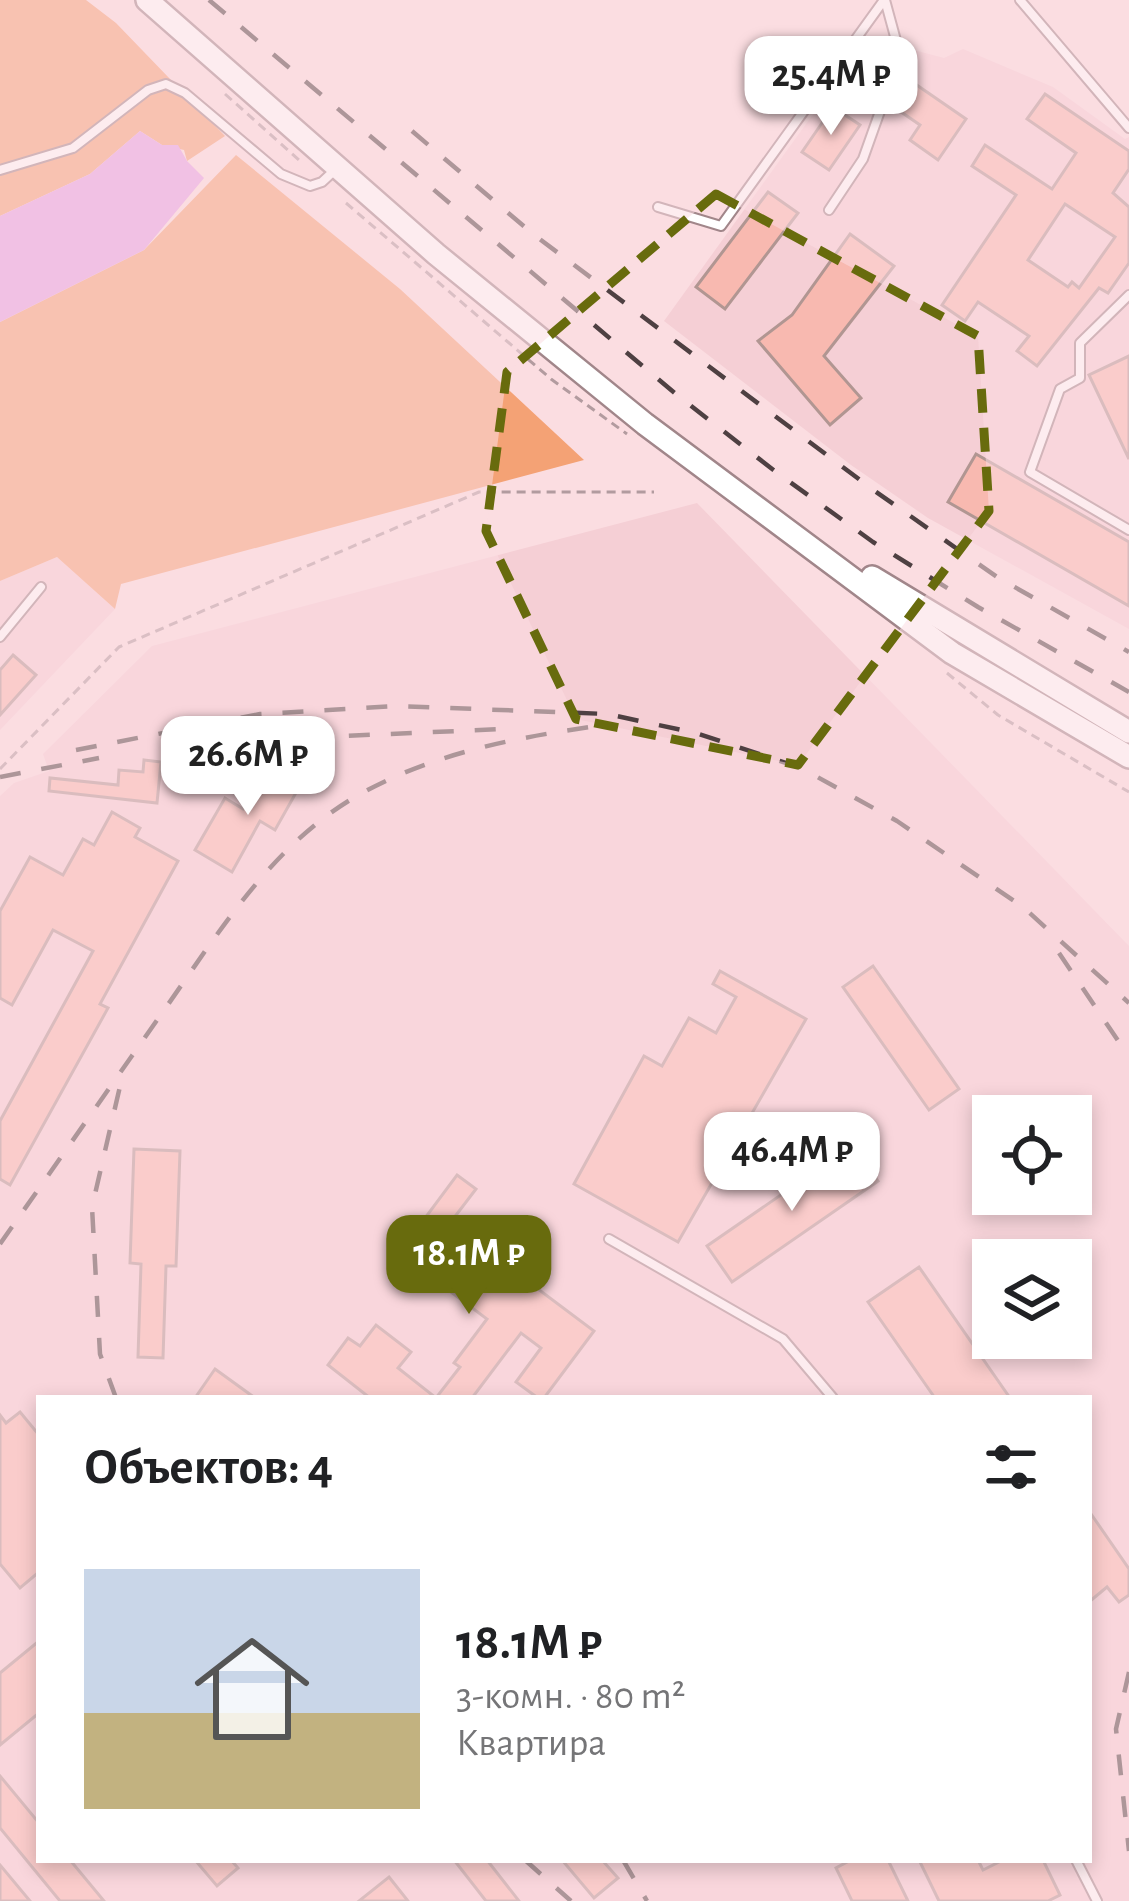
<!DOCTYPE html>
<html lang="ru">
<meta charset="utf-8">
<style>
:root{--surface:#fff;--page:#f6f6f6;--text:#202124;--muted:#757577;--line:#e0e0e0;--accent:#686b0d}
body{margin:0;font-family:"Alegreya Sans",sans-serif;background:var(--page);color:var(--text);height:100vh;display:flex;flex-direction:column;font-size:45px;white-space:nowrap}
*{box-sizing:border-box;margin:0}
p{font-size:39px;color:var(--muted)}
.icon{flex:none;width:66px;height:66px;fill:none;stroke:currentColor;stroke-width:2;stroke-linecap:round;stroke-linejoin:round}
.map{position:relative;flex:1;overflow:hidden}
.sheet{position:absolute;left:36px;top:1395px;width:1056px;height:468px;display:flex;flex-direction:column;background:var(--surface);border-radius:0px;box-shadow:0 6px 18px #0003}
.sheet>*{flex:none}
.tools{position:absolute;left:972px;top:1095px;display:grid;gap:24px}
.tools a{display:grid;place-items:center;width:120px;height:120px;border-radius:0px;background:var(--surface);box-shadow:0 6px 18px #0003;font-size:60px}
.price{position:absolute;translate:-50% -102px;padding:0 27px;border-radius:24px;background:#fff;color:#222;font-size:39px;line-height:78px;filter:drop-shadow(0 3px 6px #0008)}
.price::after{content:'';position:absolute;left:50%;top:72px;width:36px;height:27px;margin-left:-18px;background:inherit;clip-path:polygon(0 0,100% 0,50% 100%)}
.price.current{background:var(--accent);color:#fff}
ul{padding:0;list-style:none}
li{display:flex;align-items:center;gap:36px;height:300px;padding:0 48px}
li+li{border-top:3px solid var(--line)}
li span{display:grid;place-items:center;flex:none;width:336px;height:240px;border-radius:0px;color:#555}
li>.icon{margin-inline-start:auto}
span .icon{width:144px;height:144px;fill:#fffc;stroke-width:1}
li b{font-size:51px}
h2{display:flex;justify-content:space-between;align-items:center;height:144px;padding:0 48px;font-size:51px}
.map>svg:first-child{display:block}
.built{fill:#f5cfd5;fill-rule:evenodd}
.green{fill:#f4a275}
.water{fill:#e49fe6}
.building{fill:#f8b9b0;stroke:#b19692;stroke-width:3;fill-rule:evenodd}
.lines{fill:none;stroke-linecap:round;stroke-linejoin:round}
.lane-casing{stroke:#a1868a;stroke-width:12}
.secondary-casing{stroke:#a1868a;stroke-width:26}
.path{stroke:#b29b9f;stroke-width:3;stroke-dasharray:9 6;stroke-linecap:butt}
.lane{stroke:#fff;stroke-width:8}
.secondary{stroke:#fff;stroke-width:21}
.rail{stroke:#4e4042;stroke-width:4.5;stroke-dasharray:21 21;stroke-linecap:butt}
.marked{fill:none;stroke:#686b0d;stroke-width:9;stroke-dasharray:24 15;stroke-linejoin:round}
</style>
<div class="map">
<svg width="1129" height="1901" viewBox="0 0 1129 1901">
<rect width="100%" height="100%" fill="#fbdde1"/>
<g class="built">
<polygon points="868,38 944,58 963,49 1053,87 1125,139 1129,137 1129,629 928,518 851,465 664,321"/>
<path d="M 697,503 L 1129,946 L 1129,1901 L 0,1901 L 0,796 L 14,783 L 49,771 L 43,754 L 152,646 ZM 993,1116 L 1071,1116 L 1071,1194 L 993,1194 ZM 993,1260 L 1071,1260 L 1071,1338 L 993,1338 ZM 39,1398 L 1089,1398 L 1089,1860 L 39,1860 Z"/>
<polygon points="57,557 115,609 0,730 0,581"/>
</g>
<g class="green">
<polygon points="0,0 86,0 116,23 225,136 187,161 184,150 162,145 140,131 90,174 0,216"/>
<polygon points="236,155 400,289 584,460 121,584 115,609 57,557 0,581 0,322 144,250"/>
</g>
<polygon class="water" points="140,131 162,145 178,145 187,161 204,178 144,250 0,322 0,216 90,174"/>
<g class="building">
<polygon points="908,79 966,119 938,160 910,140 920,125 891,105"/>
<path d="M 1045,94 L 1129,151 L 1129,169 L 1113,193 L 1129,207 L 1129,263 L 1108,293 L 1099,288 L 1037,366 L 1017,351 L 1029,336 L 978,302 L 965,321 L 942,305 L 1016,195 L 972,166 L 985,145 L 1052,189 L 1076,153 L 1027,119 ZM 1065,204 L 1115,237 L 1079,288 L 1072,282 L 1068,287 L 1028,260 Z"/>
<polygon points="833,107 860,125 829,170 802,152"/>
<polygon points="768,192 798,213 725,309 696,287"/>
<polygon points="850,234 894,266 824,356 861,398 830,425 758,341 792,315"/>
<polygon points="1129,356 1129,459 1089,375"/>
<polygon points="976,454 1129,542 1129,606 948,502"/>
<polygon points="13,655 36,675 0,715 0,670"/>
<polygon points="144,760 161,762 157,803 49,791 50,778 118,785 119,770 143,772"/>
<polygon points="269,763 302,782 275,830 260,821 232,872 195,850 225,798 243,809"/>
<polygon points="112,812 140,828 135,837 178,861 100,1004 108,1008 10,1185 0,1179 0,1121 93,951 53,930 12,1005 0,998 0,911 30,857 63,875 83,839 94,845"/>
<polygon points="873,966 959,1089 929,1110 843,987"/>
<polygon points="720,971 806,1019 678,1242 574,1184 644,1056 662,1066 689,1018 716,1033 736,997 713,984"/>
<polygon points="853,1145 878,1181 732,1282 707,1246"/>
<polygon points="134,1149 180,1151 176,1266 166,1266 163,1358 138,1357 141,1264 130,1263"/>
<polygon points="457,1175 476,1189 450,1223 594,1331 544,1398 538,1398 516,1382 541,1348 521,1333 472,1398 370,1398 328,1365 348,1338 360,1346 376,1325 411,1352 398,1368 436,1398 460,1367 454,1363 487,1319 399,1253"/>
<polygon points="919,1267 1010,1398 935,1398 868,1302"/>
<polygon points="215,1369 255,1398 195,1398"/>
<polygon points="20,1412 39,1435 39,1572 20,1588 0,1564 0,1415 6,1423"/>
<polygon points="1089,1511 1129,1569 1129,1595 1119,1602 1107,1587 1089,1602"/>
<polygon points="39,1641 39,1713 0,1745 0,1673"/>
<polygon points="0,1776 39,1823 39,1860 70,1860 104,1901 60,1901 0,1828"/>
<polygon points="195,1860 231,1860 238,1868 217,1886"/>
<polygon points="454,1860 487,1860 519,1901 486,1901"/>
<polygon points="562,1860 602,1860 618,1878 594,1898"/>
<polygon points="851,1860 888,1860 908,1901 852,1901 836,1868"/>
<polygon points="919,1860 978,1860 983,1870 1003,1860 1043,1860 1060,1895 1048,1901 939,1901"/>
<polygon points="0,1865 30,1901 0,1901"/>
<polygon points="389,1877 408,1901 359,1901"/>
</g>
<g class="lines">
<g class="lane-casing">
<g id="lane">
<polyline points="1020,0 1129,128"/>
<polyline points="0,170 73,148 148,90 166,84 185,93 281,174 310,186 322,182 336,169"/>
<polyline points="658,207 721,226 884,0"/>
<polyline points="829,210 863,159 900,55 885,0"/>
<polyline points="1129,295 1080,343 1080,378 1060,389 1030,472 1129,530"/>
<polyline points="0,637 41,587"/>
<polyline points="609,1239 783,1339 833,1398"/>
<polyline points="1076,1860 1097,1901"/>
</g>
</g>
<g class="secondary-casing">
<g id="secondary">
<polyline points="147,0 436,254 645,424 952,653 1129,757"/>
<polyline points="872,577 1129,732"/>
</g>
</g>
<g class="path">
<polyline points="225,94 300,161"/>
<polyline points="346,203 551,379 627,434"/>
<polyline points="947,673 998,715 1129,792"/>
<polyline points="0,769 119,647 479,492 654,492"/>
</g>
<use href="#lane" class="lane"/>
<use href="#secondary" class="secondary"/>
<g class="rail">
<polyline points="209,0 677,395 776,472 873,542 978,607 1129,692"/>
<polyline points="412,131 533,234 872,489 997,577 1129,652"/>
<polyline points="181,743 504,729"/>
<polyline points="76,750 260,714 397,706 607,714 696,733 801,768 897,821 1023,907 1129,1003"/>
<polyline points="0,777 99,758"/>
<polyline points="1059,953 1129,1057"/>
<path d="M 0,1244 C 54,1167 108,1090 162,1013 C 218,934 270,847 355,797 C 428,755 508,739 590,727"/>
<polyline points="116,1398 100,1354 92,1207 121,1082"/>
<polyline points="1129,1672 1116,1729 1129,1851"/>
<polyline points="525,1860 571,1901"/>
<polyline points="623,1860 647,1901"/>
</g>
</g>
<path d="M0 0H1129V1901H0ZM 716,194 L 978,336 L 989,511 L 798,765 L 576,719 L 486,531 L 507,372 Z" fill="#fbdde1" fill-opacity=".55" fill-rule="evenodd"/>
<path class="marked" d="M 716,194 L 978,336 L 989,511 L 798,765 L 576,719 L 486,531 L 507,372 Z"/>
</svg>
<div class="tools">
<a><svg class="icon" aria-label="locate" viewBox="0 0 24 24"><circle cx="12" cy="12" r="6"/><path d="M12 2v4M12 18v4M2 12h4M18 12h4"/></svg></a>
<a><svg class="icon" aria-label="layers" viewBox="0 0 24 24"><path d="M12 4l9 5-9 5-9-5zM3 14l9 5 9-5"/></svg></a>
</div>
<b class="price" style="left:831px;top:138px">25.4M ₽</b>
<b class="price" style="left:248px;top:818px">26.6M ₽</b>
<b class="price" style="left:792px;top:1214px">46.4M ₽</b>
<b class="price current" style="left:469px;top:1317px">18.1M ₽</b>
<section class="sheet">
<h2>Объектов: 4<svg class="icon" aria-label="filters" viewBox="0 0 24 24"><path d="M4 7h16M4 17h16"/><circle cx="9" cy="7" r="2"/><circle cx="15" cy="17" r="2"/></svg></h2>
<ul>
<li><span style="background:linear-gradient(#c9d6e8 60%,#c2b280 0)"><svg class="icon" aria-label="home" viewBox="0 0 24 24"><path d="M3 11l9-7 9 7M6 9v11h12V9"/></svg></span><div><b>18.1M ₽</b><p>3-комн. · 80 m²</p><p>Квартира</p></div></li>
</ul>
</section>
</div>
